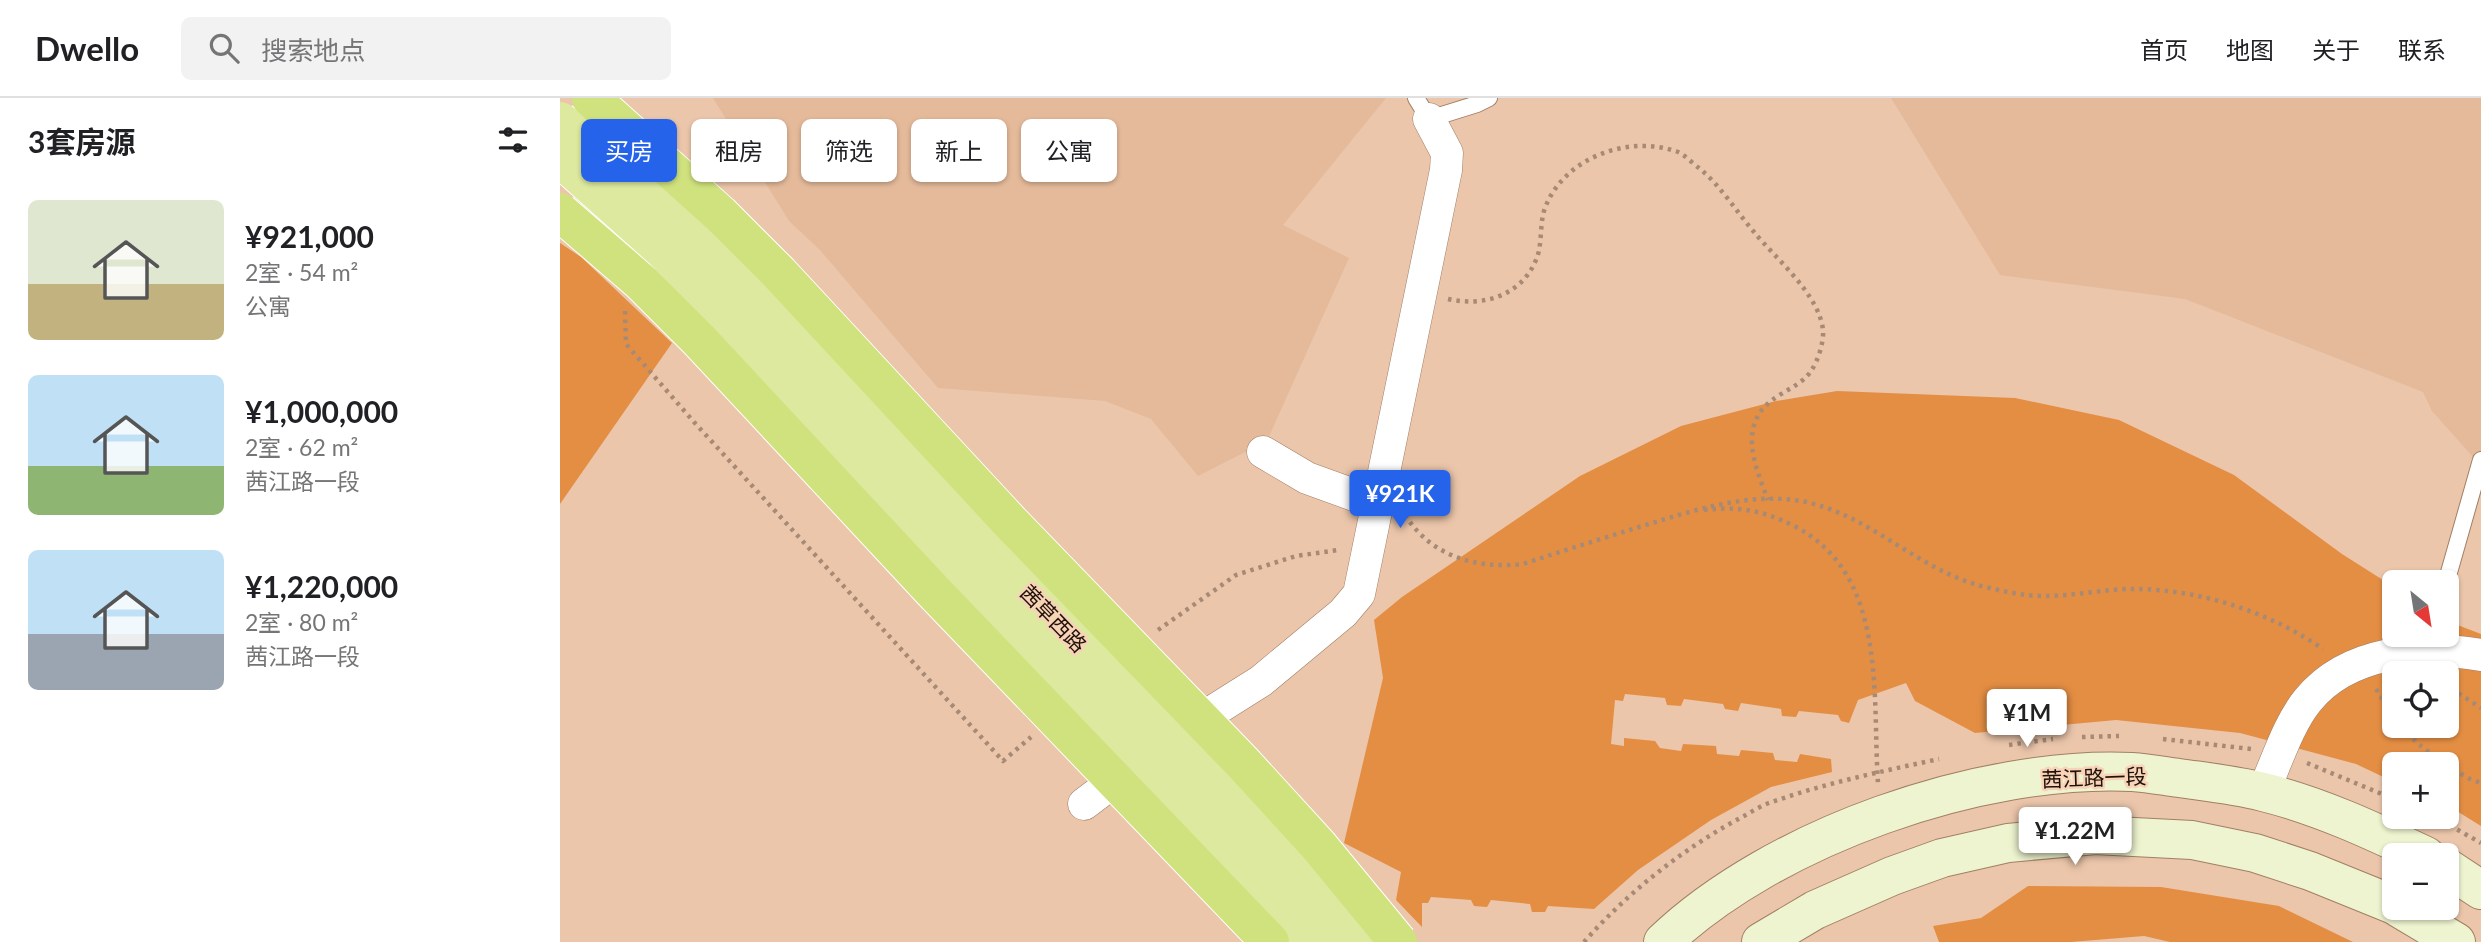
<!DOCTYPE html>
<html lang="zh">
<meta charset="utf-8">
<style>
:root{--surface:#fff;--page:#f2f2f2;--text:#202124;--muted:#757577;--line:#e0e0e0;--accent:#2563eb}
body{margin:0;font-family:Lato,"Noto Sans SC",sans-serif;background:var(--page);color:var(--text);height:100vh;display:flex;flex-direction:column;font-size:26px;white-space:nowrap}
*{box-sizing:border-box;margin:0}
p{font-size:23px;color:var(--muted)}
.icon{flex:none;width:38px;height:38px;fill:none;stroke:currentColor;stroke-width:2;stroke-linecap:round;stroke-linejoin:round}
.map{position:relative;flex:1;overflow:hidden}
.panel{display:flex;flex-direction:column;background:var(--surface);width:560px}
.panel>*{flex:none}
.top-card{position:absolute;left:21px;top:21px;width:665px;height:63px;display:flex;gap:14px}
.needle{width:46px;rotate:150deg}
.controls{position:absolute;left:1822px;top:472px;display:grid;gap:14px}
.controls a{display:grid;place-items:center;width:77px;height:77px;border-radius:10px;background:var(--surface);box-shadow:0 2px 5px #0004;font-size:35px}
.price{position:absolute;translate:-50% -60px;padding:0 16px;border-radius:7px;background:#fff;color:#222;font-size:23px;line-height:46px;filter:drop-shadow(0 2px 4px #0008)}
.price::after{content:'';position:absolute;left:50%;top:42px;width:21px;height:16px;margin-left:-10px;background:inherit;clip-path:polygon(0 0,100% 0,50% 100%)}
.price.on{background:var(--accent);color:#fff}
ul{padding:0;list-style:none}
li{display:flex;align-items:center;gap:21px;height:175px;padding:0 28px}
li span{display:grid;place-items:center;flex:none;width:196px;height:140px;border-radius:10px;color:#555}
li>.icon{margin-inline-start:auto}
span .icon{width:84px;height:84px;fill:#fffc;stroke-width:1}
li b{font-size:30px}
h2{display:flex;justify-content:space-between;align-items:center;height:84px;padding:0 28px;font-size:30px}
.tag{padding:0 24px;border-radius:10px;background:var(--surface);box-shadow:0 2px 5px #0004;font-size:24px;line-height:63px}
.tag.on{background:var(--accent);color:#fff}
header{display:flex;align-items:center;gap:42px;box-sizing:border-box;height:98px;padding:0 35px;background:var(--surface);border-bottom:2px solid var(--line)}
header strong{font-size:33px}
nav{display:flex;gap:38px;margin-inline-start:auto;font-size:24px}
.search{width:490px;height:63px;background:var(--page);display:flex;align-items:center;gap:18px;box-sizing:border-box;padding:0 24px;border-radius:10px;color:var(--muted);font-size:26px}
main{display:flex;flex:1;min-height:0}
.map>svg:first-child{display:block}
.built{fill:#e4ba9a}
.green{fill:#e48e44;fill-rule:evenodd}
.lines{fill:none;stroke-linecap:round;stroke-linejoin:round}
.service-casing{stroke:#a17f65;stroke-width:18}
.minor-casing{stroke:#a17f65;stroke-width:33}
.secondary-casing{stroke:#a17f65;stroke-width:40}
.path{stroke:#a78a75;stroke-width:4.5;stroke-dasharray:3.5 5;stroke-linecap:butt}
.service{stroke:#fff;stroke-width:16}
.minor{stroke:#fff;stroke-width:32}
.secondary{stroke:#edf4cf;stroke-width:38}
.primary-bridge-casing{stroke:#fff;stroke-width:40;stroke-linecap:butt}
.trunk-bridge-casing{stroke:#fff;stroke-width:40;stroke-linecap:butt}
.primary-bridge{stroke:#dce99e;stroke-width:38}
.trunk-bridge{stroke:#d0e27e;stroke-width:38}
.labels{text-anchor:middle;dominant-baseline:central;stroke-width:5;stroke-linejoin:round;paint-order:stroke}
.street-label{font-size:21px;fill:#1e1108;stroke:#f8d3b7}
</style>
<header>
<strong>Dwello</strong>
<div class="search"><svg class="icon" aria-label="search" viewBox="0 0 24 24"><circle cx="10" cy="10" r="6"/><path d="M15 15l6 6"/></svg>搜索地点</div>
<nav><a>首页</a><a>地图</a><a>关于</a><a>联系</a></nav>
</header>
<main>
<section class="panel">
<h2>3套房源<svg class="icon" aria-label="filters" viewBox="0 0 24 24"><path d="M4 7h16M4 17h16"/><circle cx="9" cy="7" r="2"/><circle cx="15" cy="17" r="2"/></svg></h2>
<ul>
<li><span style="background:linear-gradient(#dfe7d0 60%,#c2b280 0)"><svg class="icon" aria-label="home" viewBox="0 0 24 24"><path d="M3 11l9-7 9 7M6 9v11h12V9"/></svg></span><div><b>¥921,000</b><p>2室 · 54 m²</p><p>公寓</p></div></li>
<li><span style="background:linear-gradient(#bfe0f5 65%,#8fb573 0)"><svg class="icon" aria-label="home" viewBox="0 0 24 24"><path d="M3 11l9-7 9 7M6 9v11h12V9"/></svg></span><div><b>¥1,000,000</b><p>2室 · 62 m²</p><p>茜江路一段</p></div></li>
<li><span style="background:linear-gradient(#bfe0f5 60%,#9aa5b1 0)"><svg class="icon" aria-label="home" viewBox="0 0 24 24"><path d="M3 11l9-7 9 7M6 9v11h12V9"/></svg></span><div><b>¥1,220,000</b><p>2室 · 80 m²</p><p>茜江路一段</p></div></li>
</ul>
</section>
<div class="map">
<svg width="1921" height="844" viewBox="0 0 1921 844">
<rect width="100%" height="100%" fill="#ebc6ab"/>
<g class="built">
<polygon points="153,0 826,0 723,127 789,160 707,343 638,378 591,321 545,303 378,290 260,152 229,123"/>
<polygon points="1331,0 1921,0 1921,368 1872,313 1863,294 1625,201 1440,177"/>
</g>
<g class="green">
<polygon points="0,145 21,159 112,245 0,406"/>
<path d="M 1277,293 L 1455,300 L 1559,322 L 1674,377 L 1782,456 L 1834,489 L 1834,537 L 1886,537 L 1887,523 L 1921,536 L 1921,728 L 1887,707 L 1886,667 L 1834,667 L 1834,684 L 1796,666 L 1680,635 L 1556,622 L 1415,635 L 1355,603 L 1346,585 L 1298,602 L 1289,625 L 1281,623 L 1278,617 L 1239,613 L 1236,619 L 1222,618 L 1221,611 L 1181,605 L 1178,613 L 1165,611 L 1163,606 L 1124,601 L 1121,608 L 1107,607 L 1105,600 L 1065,596 L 1063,603 L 1055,602 L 1051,646 L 1064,648 L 1064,640 L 1095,643 L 1100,650 L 1121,653 L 1123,646 L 1156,648 L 1157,656 L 1179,658 L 1181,652 L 1213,655 L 1215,662 L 1237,664 L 1240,656 L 1271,661 L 1272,674 L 1211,689 L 1151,722 L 1078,772 L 1034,811 L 988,808 L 985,814 L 972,814 L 970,806 L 931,802 L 927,809 L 914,808 L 911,802 L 871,799 L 868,805 L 862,805 L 862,829 L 836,802 L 841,774 L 784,745 L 823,580 L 814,522 L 842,499 L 1020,378 L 1121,328 L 1216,303 ZM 1834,576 L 1886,576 L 1886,628 L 1834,628 Z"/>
<polygon points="1468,788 1601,789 1719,808 1793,844 1610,844 1584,838 1511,844 1379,844 1373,828 1421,820"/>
</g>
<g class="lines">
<g class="service-casing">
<g id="service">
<polyline points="856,0 869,21 917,6 929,0"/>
<polyline points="1886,485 1921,362"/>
</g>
</g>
<g class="minor-casing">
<g id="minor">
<polyline points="703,354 747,380 819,406"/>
<polyline points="620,634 701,583 783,515 799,496 886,72 887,55 869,21"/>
<path d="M 1703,694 C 1716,666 1728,626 1748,602 C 1788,553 1862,547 1921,557"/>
<polyline points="524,706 573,669"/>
</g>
</g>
<g class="secondary-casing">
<g id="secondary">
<polyline points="1886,769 1921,792"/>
<polyline points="1839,810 1896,844"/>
<path d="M 1103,844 C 1213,739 1420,667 1572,674 C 1588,675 1604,678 1619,680 C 1647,684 1676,687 1703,694 C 1760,708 1813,733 1866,758"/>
<polyline points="1201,844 1255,812 1332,778 1382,760 1448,745 1535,737 1632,742 1695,755 1750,773 1834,807"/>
</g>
</g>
<g class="path">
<path d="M 888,201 C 923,209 961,198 976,162 C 983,146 979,126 985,110 C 1004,59 1070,36 1118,54 C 1125,57 1132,65 1139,70 C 1160,87 1176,113 1194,134 C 1216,161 1259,196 1263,232 C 1264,244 1258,263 1251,273 C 1243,285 1230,290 1218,298 C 1176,324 1194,366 1208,402"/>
<polyline points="65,213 66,246 134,324 443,663 471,639"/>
<path d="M 1144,412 C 1177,408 1202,412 1232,427 C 1328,474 1312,595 1318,685"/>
<path d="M 845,417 C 872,459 916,471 963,466 C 1002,453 1041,441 1079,429 C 1126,415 1174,398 1224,401 C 1301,406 1350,469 1421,488 C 1442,493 1463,498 1484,498 C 1512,498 1540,492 1568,491 C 1636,490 1708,513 1763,551"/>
<polyline points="598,532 676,477 736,458 778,452"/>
<polyline points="1886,584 1892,591 1921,610"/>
<polyline points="1816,591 1834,619"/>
<polyline points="1842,628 1857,645 1886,667"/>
<polyline points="1522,639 1559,638"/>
<polyline points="1603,641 1691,651"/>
<polyline points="1449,647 1493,641"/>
<polyline points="1747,665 1834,701"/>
<polyline points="1886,667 1910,681 1921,685"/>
<polyline points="1875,719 1921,745"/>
<path d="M 1024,844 C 1068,794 1125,749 1184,718 C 1193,713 1202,707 1212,704 C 1266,685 1323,673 1379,661"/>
</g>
<use href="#service" class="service"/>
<use href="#minor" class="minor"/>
<use href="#secondary" class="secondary"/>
<g class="primary-bridge-casing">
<g id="primary-bridge">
<path d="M 0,23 C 146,135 266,279 391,412 C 526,557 666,696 798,844"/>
<polyline points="0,60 102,151 167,218 399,469 709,792 754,844"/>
</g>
</g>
<g class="trunk-bridge-casing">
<g id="trunk-bridge">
<polyline points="31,0 160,116 219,175 451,425 683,665 758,747 838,844"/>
<polyline points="0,114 82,185 139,242 373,493 710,844"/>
</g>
</g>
<use href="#primary-bridge" class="primary-bridge"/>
<use href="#trunk-bridge" class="trunk-bridge"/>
</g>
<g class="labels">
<g class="street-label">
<text transform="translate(494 520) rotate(46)">茜草西路</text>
<text transform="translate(1534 679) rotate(-2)">茜江路一段</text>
</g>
</g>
</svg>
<div class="controls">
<a><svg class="needle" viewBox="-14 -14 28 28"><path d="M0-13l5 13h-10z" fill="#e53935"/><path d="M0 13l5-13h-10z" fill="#757577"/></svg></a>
<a><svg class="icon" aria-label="locate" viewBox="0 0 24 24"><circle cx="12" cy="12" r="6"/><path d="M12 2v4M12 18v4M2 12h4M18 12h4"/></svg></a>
<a>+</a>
<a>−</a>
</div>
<b class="price on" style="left:840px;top:432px">¥921K</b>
<b class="price" style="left:1467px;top:651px">¥1M</b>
<b class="price" style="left:1515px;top:769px">¥1.22M</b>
<div class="top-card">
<a class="tag on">买房</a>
<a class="tag">租房</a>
<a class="tag">筛选</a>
<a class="tag">新上</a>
<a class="tag">公寓</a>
</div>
</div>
</main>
